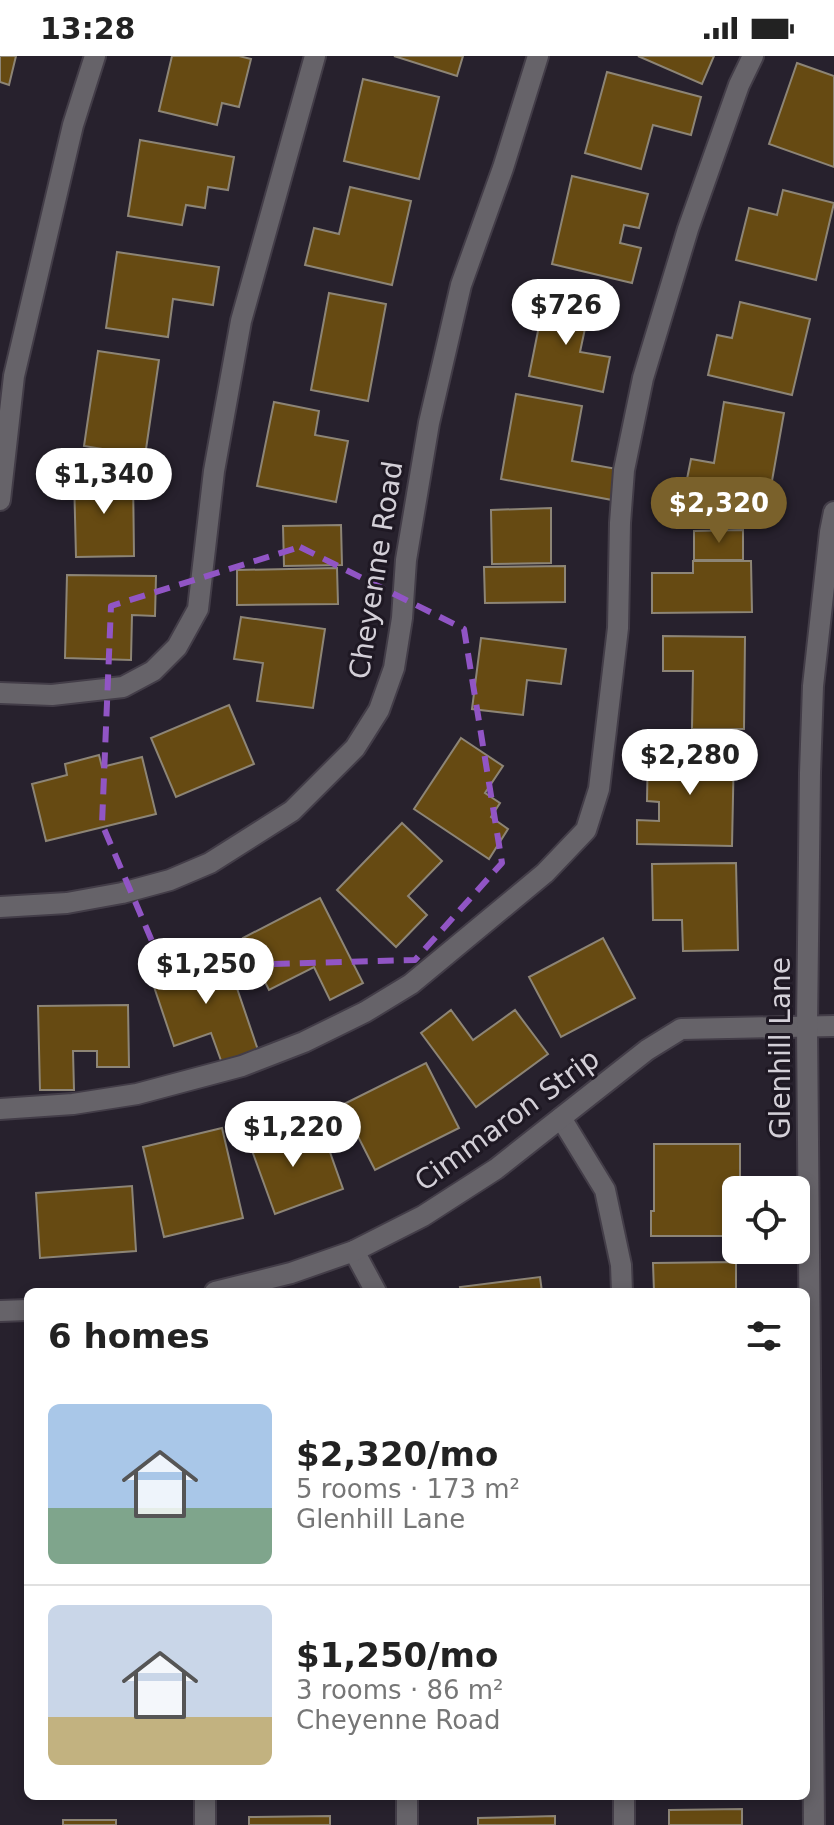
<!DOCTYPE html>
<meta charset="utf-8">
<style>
:root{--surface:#fff;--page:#f6f6f6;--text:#222;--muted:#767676;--line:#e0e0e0;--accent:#7a612b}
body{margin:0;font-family:"DejaVu Sans",sans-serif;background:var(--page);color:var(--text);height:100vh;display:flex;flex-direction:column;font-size:30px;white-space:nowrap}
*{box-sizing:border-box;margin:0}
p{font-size:26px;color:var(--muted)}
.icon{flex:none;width:44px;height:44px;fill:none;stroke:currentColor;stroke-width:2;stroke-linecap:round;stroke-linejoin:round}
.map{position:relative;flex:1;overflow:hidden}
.details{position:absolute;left:24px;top:1232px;width:786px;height:512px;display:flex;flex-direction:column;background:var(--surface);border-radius:12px;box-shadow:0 4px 12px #0003}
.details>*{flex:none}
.buttons{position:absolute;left:722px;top:1120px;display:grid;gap:16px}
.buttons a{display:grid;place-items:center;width:88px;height:88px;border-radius:12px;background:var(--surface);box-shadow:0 4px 12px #0003;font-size:40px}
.price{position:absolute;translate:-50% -68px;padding:0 18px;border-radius:28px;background:#fff;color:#222;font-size:26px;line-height:52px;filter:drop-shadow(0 2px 4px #0008)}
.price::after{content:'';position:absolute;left:50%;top:48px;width:24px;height:18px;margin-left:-12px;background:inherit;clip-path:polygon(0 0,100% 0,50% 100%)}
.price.on{background:var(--accent);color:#fff}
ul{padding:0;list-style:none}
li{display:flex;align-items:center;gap:24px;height:200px;padding:0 24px}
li+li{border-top:2px solid var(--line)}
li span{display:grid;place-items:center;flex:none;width:224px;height:160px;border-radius:12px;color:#555}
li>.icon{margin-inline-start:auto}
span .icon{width:96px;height:96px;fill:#fffc;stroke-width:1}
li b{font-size:34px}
h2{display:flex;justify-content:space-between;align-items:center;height:96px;padding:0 24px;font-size:34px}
.status{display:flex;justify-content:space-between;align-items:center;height:56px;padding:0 40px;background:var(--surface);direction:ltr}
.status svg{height:22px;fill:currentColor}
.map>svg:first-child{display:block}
.building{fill:#664a12;stroke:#8d8576;stroke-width:2}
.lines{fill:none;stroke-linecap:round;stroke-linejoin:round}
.minor-casing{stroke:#433d48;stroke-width:24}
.minor{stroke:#666369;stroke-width:20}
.marked{fill:none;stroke:#9155c5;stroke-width:6;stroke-dasharray:16 10;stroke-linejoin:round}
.labels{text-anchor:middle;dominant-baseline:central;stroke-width:6;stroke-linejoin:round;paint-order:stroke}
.street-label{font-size:28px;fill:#d3cfd7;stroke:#1e1823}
</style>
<div class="status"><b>13:28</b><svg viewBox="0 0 49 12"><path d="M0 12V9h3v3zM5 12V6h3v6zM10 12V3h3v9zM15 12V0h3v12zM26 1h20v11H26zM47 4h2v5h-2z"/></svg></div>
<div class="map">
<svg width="834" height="1769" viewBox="0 0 834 1769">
<rect width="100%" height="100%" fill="#27212d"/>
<g class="building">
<polygon points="0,0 16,0 9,29 0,26"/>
<polygon points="172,0 239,0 251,3 239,51 222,47 217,69 159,55"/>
<polygon points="394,0 463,0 457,20"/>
<polygon points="638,0 714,0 702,28"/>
<polygon points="797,7 834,20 834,111 769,88"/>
<polygon points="607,16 701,41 691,79 653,69 641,113 585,97"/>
<polygon points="363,23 439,41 419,123 344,105"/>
<polygon points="140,84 234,101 228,134 208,131 205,152 186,149 182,169 128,160"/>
<polygon points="572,120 648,138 639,172 624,169 620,187 641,192 632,227 552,208"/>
<polygon points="350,131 411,145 392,229 305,209 314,172 339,178"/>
<polygon points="783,134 834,147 816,224 736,204 749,152 777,159"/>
<polygon points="117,196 219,211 213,249 173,243 168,281 106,272"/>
<polygon points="329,237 386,248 368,345 311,334"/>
<polygon points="545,240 590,249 580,296 610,301 603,336 529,320"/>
<polygon points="740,246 810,263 792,339 708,319 717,279 732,282"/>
<polygon points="98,295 159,304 145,400 84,390"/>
<polygon points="516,338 582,350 572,405 617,413 612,444 501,423"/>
<polygon points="274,346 319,355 315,379 348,385 336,446 257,430"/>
<polygon points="724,346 784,357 767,453 684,438 691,403 714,407"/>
<polygon points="133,419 134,500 76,501 74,421"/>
<polygon points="551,452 551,507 492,508 491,454"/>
<polygon points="341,469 342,509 284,510 283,470"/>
<polygon points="743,474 743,504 694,504 694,475"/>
<polygon points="693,505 751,505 752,556 652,557 652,517 693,517"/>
<polygon points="565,510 565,546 485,547 484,511"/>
<polygon points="337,512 338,548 237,549 237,514"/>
<polygon points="67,519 156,520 155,560 132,559 131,604 65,602"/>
<polygon points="241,561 325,573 313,652 257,645 263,607 234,603"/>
<polygon points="663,580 745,581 744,673 692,673 693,615 663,615"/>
<polygon points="481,582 566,593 561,628 527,624 523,659 472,653"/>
<polygon points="229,649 254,708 176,741 151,682"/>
<polygon points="461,682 503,710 485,737 500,747 491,761 508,773 489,803 414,753"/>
<polygon points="648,691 734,692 732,790 637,788 637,764 659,765 659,746 647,745"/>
<polygon points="99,699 102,711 142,701 156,758 46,785 32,728 67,719 65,708"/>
<polygon points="402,767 442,805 408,840 427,859 396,891 337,834"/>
<polygon points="736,807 738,894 683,895 682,864 653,864 652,808"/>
<polygon points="320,842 363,927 330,944 314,911 269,934 243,882"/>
<polygon points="603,882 635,942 561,981 529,921"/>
<polygon points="224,894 259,997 223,1010 211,977 174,990 150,919"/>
<polygon points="128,949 129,1011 97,1011 97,995 73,995 74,1034 40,1034 38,950"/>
<polygon points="451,954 473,984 515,954 548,998 476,1051 421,977"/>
<polygon points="426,1007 459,1072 375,1114 342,1049"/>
<polygon points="278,1066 289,1098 326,1085 343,1133 275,1158 246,1078"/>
<polygon points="222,1072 243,1162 164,1181 143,1091"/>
<polygon points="654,1088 740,1088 740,1134 736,1134 736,1180 651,1180 651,1155 654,1155"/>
<polygon points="132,1130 136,1195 40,1202 36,1137"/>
<polygon points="736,1206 736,1236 654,1236 653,1207"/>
<polygon points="540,1221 542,1236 461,1236 460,1231"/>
<polygon points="742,1753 742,1769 669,1769 669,1754"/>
<polygon points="330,1760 330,1769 249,1769 249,1761"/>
<polygon points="555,1760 555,1769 478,1769 478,1762"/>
<rect x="63" y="1764" width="53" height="5"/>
</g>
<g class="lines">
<g class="minor-casing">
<g id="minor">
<polyline points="0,444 14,320 73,69 95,0"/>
<polyline points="0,637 52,639 123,631 153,615 177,591 198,553 214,415 241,265 315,0"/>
<polyline points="0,851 67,847 122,837 170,824 210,807 292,755 355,692 379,654 394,612 402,562 406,504 429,367 461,229 503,112 538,0"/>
<polyline points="0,1053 73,1048 137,1038 242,1010 304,986 365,956 411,928 545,817 586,774 599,733 618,572 620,467 624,414 643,322 688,173 739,29 753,0"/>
<polyline points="561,1062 605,1134 621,1209 622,1236"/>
<polyline points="354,1195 376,1236"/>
<polyline points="215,1236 291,1217 354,1195 423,1160 496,1113 647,994 681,973 834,970"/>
<polyline points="0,1255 28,1254"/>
<polyline points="205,1740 205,1769"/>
<polyline points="407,1740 407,1769"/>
<polyline points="624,1740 624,1769"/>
<polyline points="814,1769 807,970 810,717 813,630 830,476 834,456"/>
</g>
</g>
<use href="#minor" class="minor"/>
</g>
<path class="marked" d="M 300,491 L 464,573 L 502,807 L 415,904 L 163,911 L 102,768 L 111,550 Z"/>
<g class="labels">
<g class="street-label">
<text transform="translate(376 514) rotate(-81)">Cheyenne Road</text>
<text transform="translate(780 992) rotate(-90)">Glenhill Lane</text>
<text transform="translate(507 1064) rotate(-36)">Cimmaron Strip</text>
</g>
</g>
</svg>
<div class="buttons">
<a><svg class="icon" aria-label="locate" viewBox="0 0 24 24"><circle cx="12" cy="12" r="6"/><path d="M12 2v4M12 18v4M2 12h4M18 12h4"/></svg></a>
</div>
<b class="price" style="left:566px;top:291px">$726</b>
<b class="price" style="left:104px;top:460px">$1,340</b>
<b class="price on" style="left:719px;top:489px">$2,320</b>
<b class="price" style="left:690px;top:741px">$2,280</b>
<b class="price" style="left:206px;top:950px">$1,250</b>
<b class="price" style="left:293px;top:1113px">$1,220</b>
<section class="details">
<h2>6 homes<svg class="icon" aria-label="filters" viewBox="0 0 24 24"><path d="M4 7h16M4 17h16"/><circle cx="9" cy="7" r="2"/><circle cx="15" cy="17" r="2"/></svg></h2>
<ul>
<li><span style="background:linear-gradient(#a9c7e8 65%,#7fa58c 0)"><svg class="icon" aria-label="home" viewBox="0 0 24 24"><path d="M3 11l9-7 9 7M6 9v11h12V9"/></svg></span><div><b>$2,320/mo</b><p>5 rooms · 173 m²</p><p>Glenhill Lane</p></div></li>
<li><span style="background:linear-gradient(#c9d6e8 70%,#c2b280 0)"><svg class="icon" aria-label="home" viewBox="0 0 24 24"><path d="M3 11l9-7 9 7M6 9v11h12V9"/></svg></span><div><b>$1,250/mo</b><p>3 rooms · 86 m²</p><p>Cheyenne Road</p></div></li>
</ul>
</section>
</div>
